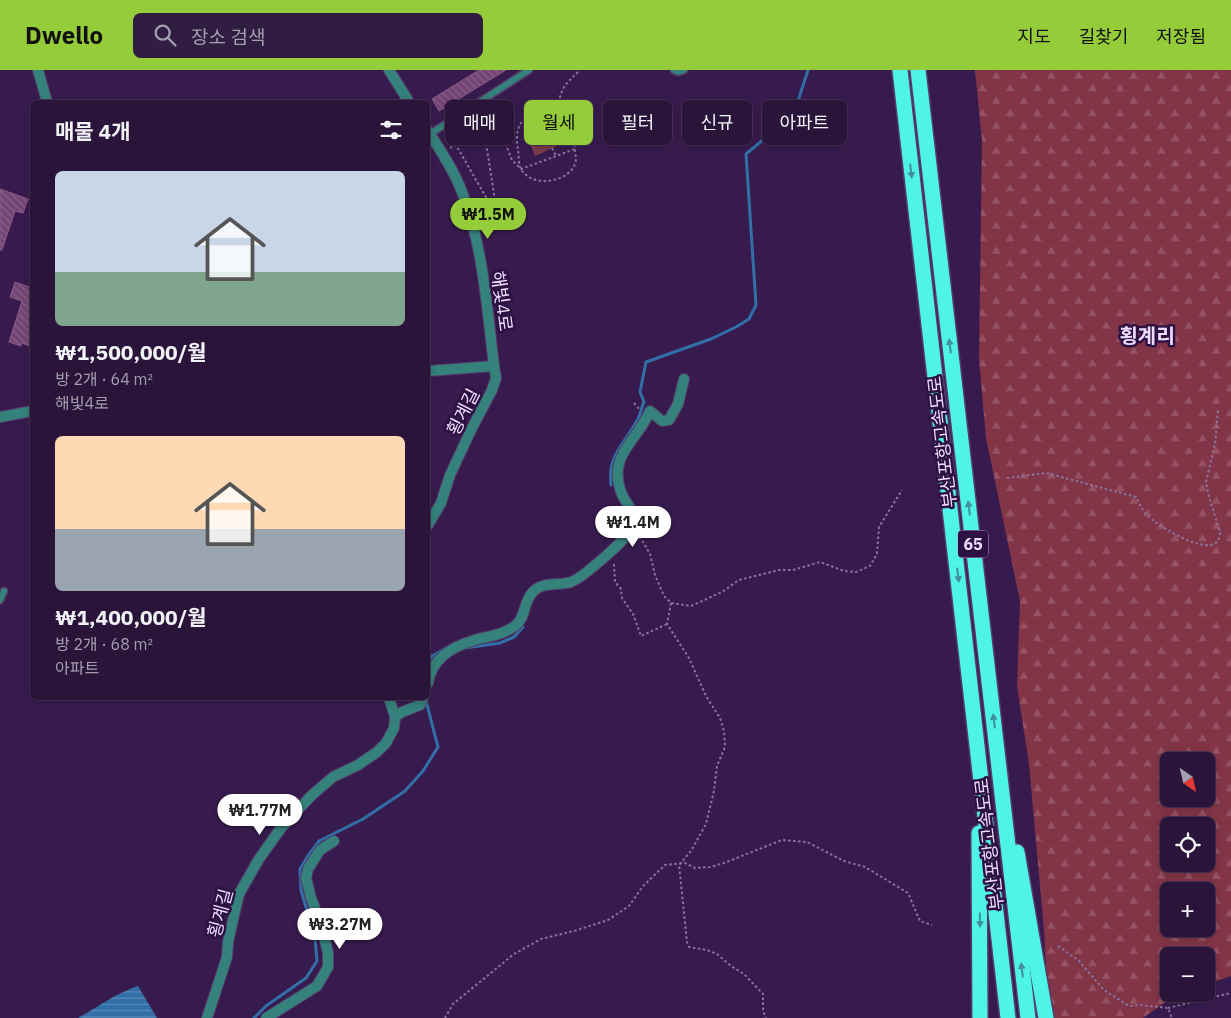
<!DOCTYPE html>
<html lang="ko">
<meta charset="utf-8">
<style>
:root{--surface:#2a143a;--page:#321d42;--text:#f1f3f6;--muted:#a59eaf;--line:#463354;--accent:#95cc3a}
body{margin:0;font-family:"IBM Plex Sans","Noto Sans KR",sans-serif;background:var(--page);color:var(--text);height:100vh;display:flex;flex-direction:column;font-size:19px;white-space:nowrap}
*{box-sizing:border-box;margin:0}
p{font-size:16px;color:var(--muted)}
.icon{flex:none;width:28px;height:28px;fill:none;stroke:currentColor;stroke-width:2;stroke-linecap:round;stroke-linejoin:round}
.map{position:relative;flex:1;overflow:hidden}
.sheet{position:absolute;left:30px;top:30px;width:400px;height:600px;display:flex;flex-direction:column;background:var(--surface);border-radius:8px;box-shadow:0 2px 8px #0003,0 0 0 1px var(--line)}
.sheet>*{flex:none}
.banner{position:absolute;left:445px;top:30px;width:475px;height:45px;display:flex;gap:10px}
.needle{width:32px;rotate:146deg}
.fabs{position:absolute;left:1160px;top:682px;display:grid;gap:10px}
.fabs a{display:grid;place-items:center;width:55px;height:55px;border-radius:8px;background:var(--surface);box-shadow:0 2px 8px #0003,0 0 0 1px var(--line);font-size:25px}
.price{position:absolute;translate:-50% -42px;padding:0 11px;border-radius:18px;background:#fff;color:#222;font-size:16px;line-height:32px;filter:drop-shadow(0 1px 2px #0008)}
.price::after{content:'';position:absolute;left:50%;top:30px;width:15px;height:11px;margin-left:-8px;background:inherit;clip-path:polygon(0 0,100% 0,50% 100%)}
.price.on{background:var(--accent);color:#111}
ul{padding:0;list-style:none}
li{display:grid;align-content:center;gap:10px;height:265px;padding:0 25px}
li span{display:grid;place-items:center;height:155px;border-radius:8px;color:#555}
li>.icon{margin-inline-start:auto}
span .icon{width:90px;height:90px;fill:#fffc;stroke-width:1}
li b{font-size:21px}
h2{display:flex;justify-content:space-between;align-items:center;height:60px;padding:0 25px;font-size:21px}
.chip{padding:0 18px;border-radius:8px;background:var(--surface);box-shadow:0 2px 8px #0003,0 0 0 1px var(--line);font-size:18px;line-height:45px}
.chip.on{background:var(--accent);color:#111}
header{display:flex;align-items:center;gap:30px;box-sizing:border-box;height:70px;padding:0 25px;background:var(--accent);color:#111}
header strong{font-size:24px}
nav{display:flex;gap:28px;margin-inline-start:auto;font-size:18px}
.search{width:350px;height:45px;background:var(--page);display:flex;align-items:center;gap:12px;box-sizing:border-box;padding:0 18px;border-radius:8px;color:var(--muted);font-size:19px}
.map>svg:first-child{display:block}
.forest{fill:url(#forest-firs);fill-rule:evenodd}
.park{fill:url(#park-crowns)}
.water{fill:url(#water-rules)}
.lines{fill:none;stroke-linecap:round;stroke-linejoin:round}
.stream{stroke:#316fa6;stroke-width:3}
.building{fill:url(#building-back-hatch);stroke:#8a5988}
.service-casing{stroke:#553a6a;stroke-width:9}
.pedestrian-casing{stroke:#553a6a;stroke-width:12}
.minor-casing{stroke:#553a6a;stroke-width:12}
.tertiary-casing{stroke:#553a6a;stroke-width:12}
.motorway-casing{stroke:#553a6a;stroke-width:18}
.path{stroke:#8a739e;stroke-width:2;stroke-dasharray:2.5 2.5;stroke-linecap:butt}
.service{stroke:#35817b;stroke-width:6}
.pedestrian{stroke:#35817b;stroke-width:10}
.minor{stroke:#35817b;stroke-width:10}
.tertiary{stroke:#35817b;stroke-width:10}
.motorway{stroke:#4ff4e8;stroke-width:15}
.oneway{fill:#408e9e}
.labels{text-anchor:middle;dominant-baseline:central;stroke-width:5;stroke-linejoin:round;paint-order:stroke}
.shield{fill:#2e1143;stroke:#b4a0c5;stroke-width:1}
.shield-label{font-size:16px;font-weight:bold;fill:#edddfd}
.street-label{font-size:18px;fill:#edddfd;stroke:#2e1143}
.quarter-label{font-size:20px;font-weight:bold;fill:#edddfd;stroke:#2e1143}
</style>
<header>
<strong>Dwello</strong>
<div class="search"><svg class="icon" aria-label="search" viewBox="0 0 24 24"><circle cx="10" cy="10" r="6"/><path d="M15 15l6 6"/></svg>장소 검색</div>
<nav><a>지도</a><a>길찾기</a><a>저장됨</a></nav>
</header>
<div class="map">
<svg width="1231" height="948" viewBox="0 0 1231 948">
<defs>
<pattern id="forest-firs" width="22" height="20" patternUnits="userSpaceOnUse" patternTransform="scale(1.25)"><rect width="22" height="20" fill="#823547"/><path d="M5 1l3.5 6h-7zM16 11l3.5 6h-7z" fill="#945262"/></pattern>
<pattern id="park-crowns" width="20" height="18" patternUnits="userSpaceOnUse" patternTransform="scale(1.25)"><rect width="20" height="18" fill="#7c3c4a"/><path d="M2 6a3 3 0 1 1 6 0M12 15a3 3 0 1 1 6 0" fill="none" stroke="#8f5865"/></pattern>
<pattern id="water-rules" width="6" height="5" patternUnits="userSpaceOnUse" patternTransform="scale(1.25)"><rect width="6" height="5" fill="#316fa6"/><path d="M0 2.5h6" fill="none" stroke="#598ab8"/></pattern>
<pattern id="building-back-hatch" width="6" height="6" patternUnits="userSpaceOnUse" patternTransform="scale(1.25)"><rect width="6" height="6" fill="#744573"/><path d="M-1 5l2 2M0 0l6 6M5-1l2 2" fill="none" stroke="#885f88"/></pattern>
</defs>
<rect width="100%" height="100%" fill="#381b4e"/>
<path class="forest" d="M 975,0 L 1231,0 L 1231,906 L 1206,915 L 1206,886 L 1169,886 L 1169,924 L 1177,924 L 1143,948 L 1052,948 L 1048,936 L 1044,860 L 1029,694 L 1017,616 L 1020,531 L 986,368 L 979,289 L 982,71 ZM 1169,691 L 1206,691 L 1206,729 L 1169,729 ZM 1169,756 L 1206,756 L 1206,794 L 1169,794 ZM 1169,821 L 1206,821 L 1206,859 L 1169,859 Z"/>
<polygon class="park" points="553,43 566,72 535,86 523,57"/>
<path class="water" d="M 138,916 L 157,948 L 78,948 C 98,937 116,923 138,916 Z"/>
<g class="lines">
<g class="stream">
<path d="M 611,415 C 607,383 627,372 639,347 C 641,342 642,336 644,332 L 640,322 L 646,292 L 711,269 L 736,257 L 749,249 L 756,235 L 746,84 L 776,59 L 798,31 L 808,0"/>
<polyline points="465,578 500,573 514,567 523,557"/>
<polyline points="428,593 432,586 446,578"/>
<polyline points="254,948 266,936 306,908 317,891 315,869 301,820 300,799 308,786 319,771 363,749 405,721 423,701 438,677 426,631"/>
</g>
</g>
<g class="building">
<polygon points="479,0 506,0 439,41 432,29"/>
<polygon points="0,119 28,129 23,143 15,141 2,180 0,180"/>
<polygon points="15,212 32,218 32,277 22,273 21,276 9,272 22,231 10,227"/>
</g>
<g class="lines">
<g class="service-casing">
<g id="service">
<polyline points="674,0 678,2 684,0"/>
<polyline points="430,64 529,0"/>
<polyline points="0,530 4,521"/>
</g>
</g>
<g class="pedestrian-casing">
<polyline id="pedestrian" points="38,0 47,32"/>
</g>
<g class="minor-casing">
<g id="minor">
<polyline points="428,455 441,433 450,405 472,358 492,320 496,308 494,296"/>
<path d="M 428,613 C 431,590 451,577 472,571 C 487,566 501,566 515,556 C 526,548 523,533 532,523 C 541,511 559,516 571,512 C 582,508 633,465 634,454 C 636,440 623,432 620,419 C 609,384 638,370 650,341 L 662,351 L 669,350 L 678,334 L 684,309"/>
<polyline points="395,647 402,642 420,635 423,628"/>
<polyline points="207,948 227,887 228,872 239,824 259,789 281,758 312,725 333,707 358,695 377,682 386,673 394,658 395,647 389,628"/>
<polyline points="266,948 317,916 328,897 328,883 321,854 311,828 306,808 308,799 320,780 334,771"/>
</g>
</g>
<g class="tertiary-casing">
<g id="tertiary">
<polyline points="389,0 409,32"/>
<path d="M 428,61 C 440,80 454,100 462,122 C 483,175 487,239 494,296 L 428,301"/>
<polyline points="0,347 32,341"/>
</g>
</g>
<g class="motorway-casing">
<g id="motorway">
<polyline points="900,0 1008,948"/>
<polyline points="918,0 1028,948"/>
<polyline points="979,763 980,948"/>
<polyline points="1017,782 1046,948"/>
</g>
</g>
<g class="path">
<path d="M 559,33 C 571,51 574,57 575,79 C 575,84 577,89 575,94 C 568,113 531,118 521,99 C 518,94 519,85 518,80 C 512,45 532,44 559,33 C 561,16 569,11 580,0"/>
<polyline points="537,42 540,49"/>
<polyline points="450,78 456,75 495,143 497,143 486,73 504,70 512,90 521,99 575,79"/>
<polyline points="552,78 556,86"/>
<polyline points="634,333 640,340"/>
<path d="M 1007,408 L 1046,403 L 1136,427 C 1140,435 1143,442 1149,447 C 1160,457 1220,495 1220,462 L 1209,427 L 1206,412 L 1215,374 L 1218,340"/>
<polyline points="639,467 642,470 650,484 655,505 664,526 671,533 691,536 722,522 739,510 779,500 793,500 820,492 844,501 856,502 870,496 877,484 879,457 902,420"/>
<polyline points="614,494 615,512 621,519 622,528 633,544 641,566 667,554"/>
<polyline points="671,533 667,554 689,588 706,626 720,648 724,661 725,677 717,696 714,721 706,754 691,781 679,795 687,872 689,877 707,880 717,884 731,896 744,904 763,924 763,941 766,948"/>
<polyline points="1058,876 1078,890 1104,920 1129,936 1141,935 1168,938 1172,948"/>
<polyline points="1168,938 1231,923"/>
<polyline points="445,948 453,934 514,884 541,869 574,861 608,850 629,836 643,816 665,795 685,793 695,798 710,797 724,793 782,770 807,772 844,791 865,797 908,823 920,851 932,855"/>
</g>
<use href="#service" class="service"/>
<use href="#pedestrian" class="pedestrian"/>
<use href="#minor" class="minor"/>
<use href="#tertiary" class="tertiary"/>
<use href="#motorway" class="motorway"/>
</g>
<defs><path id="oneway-solid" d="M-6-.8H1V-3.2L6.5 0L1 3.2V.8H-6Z" transform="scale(1.25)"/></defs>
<g class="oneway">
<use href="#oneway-solid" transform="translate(911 101) rotate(83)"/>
<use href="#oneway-solid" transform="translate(950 276) rotate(-97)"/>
<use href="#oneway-solid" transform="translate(969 438) rotate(-97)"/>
<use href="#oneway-solid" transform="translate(958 505) rotate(83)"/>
<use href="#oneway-solid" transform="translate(994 651) rotate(-97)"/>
<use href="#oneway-solid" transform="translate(980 850) rotate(89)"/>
<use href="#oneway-solid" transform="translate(1022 900) rotate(-97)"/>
</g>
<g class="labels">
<rect class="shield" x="958" y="460.5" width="30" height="27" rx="4"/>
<g class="shield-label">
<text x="973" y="474">65</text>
</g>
<g class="street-label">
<text transform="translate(502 231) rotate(82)">해빛4로</text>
<text transform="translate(463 342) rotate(-63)">횡계길</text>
<text transform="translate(942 372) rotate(-97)">부산포항고속도로</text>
<text transform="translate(989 774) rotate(-97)">부산포항고속도로</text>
<text transform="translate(220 843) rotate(-75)">횡계길</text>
</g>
<g class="quarter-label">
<text x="1147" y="265">횡계리</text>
</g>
</g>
</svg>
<div class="fabs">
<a><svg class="needle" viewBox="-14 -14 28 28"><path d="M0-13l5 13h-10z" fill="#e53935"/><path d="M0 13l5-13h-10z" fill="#a59eaf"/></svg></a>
<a><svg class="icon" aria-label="locate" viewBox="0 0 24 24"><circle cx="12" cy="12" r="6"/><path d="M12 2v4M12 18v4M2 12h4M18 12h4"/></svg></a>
<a>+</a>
<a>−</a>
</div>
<b class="price on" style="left:488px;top:170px">₩1.5M</b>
<b class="price" style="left:633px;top:478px">₩1.4M</b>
<b class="price" style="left:260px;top:766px">₩1.77M</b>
<b class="price" style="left:340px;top:880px">₩3.27M</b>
<div class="banner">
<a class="chip">매매</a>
<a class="chip on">월세</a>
<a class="chip">필터</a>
<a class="chip">신규</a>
<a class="chip">아파트</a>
</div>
<section class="sheet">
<h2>매물 4개<svg class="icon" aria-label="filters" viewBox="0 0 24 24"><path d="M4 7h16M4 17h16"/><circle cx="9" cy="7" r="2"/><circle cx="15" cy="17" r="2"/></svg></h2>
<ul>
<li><span style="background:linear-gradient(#c9d6e8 65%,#7fa58c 0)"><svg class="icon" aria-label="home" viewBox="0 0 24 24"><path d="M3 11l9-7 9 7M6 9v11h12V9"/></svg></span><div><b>₩1,500,000/월</b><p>방 2개 · 64 m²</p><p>해빛4로</p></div></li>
<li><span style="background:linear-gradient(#ffd9b3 60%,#9aa5b1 0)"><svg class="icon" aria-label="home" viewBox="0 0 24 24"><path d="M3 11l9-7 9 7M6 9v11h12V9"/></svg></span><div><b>₩1,400,000/월</b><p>방 2개 · 68 m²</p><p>아파트</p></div></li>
</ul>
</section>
</div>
